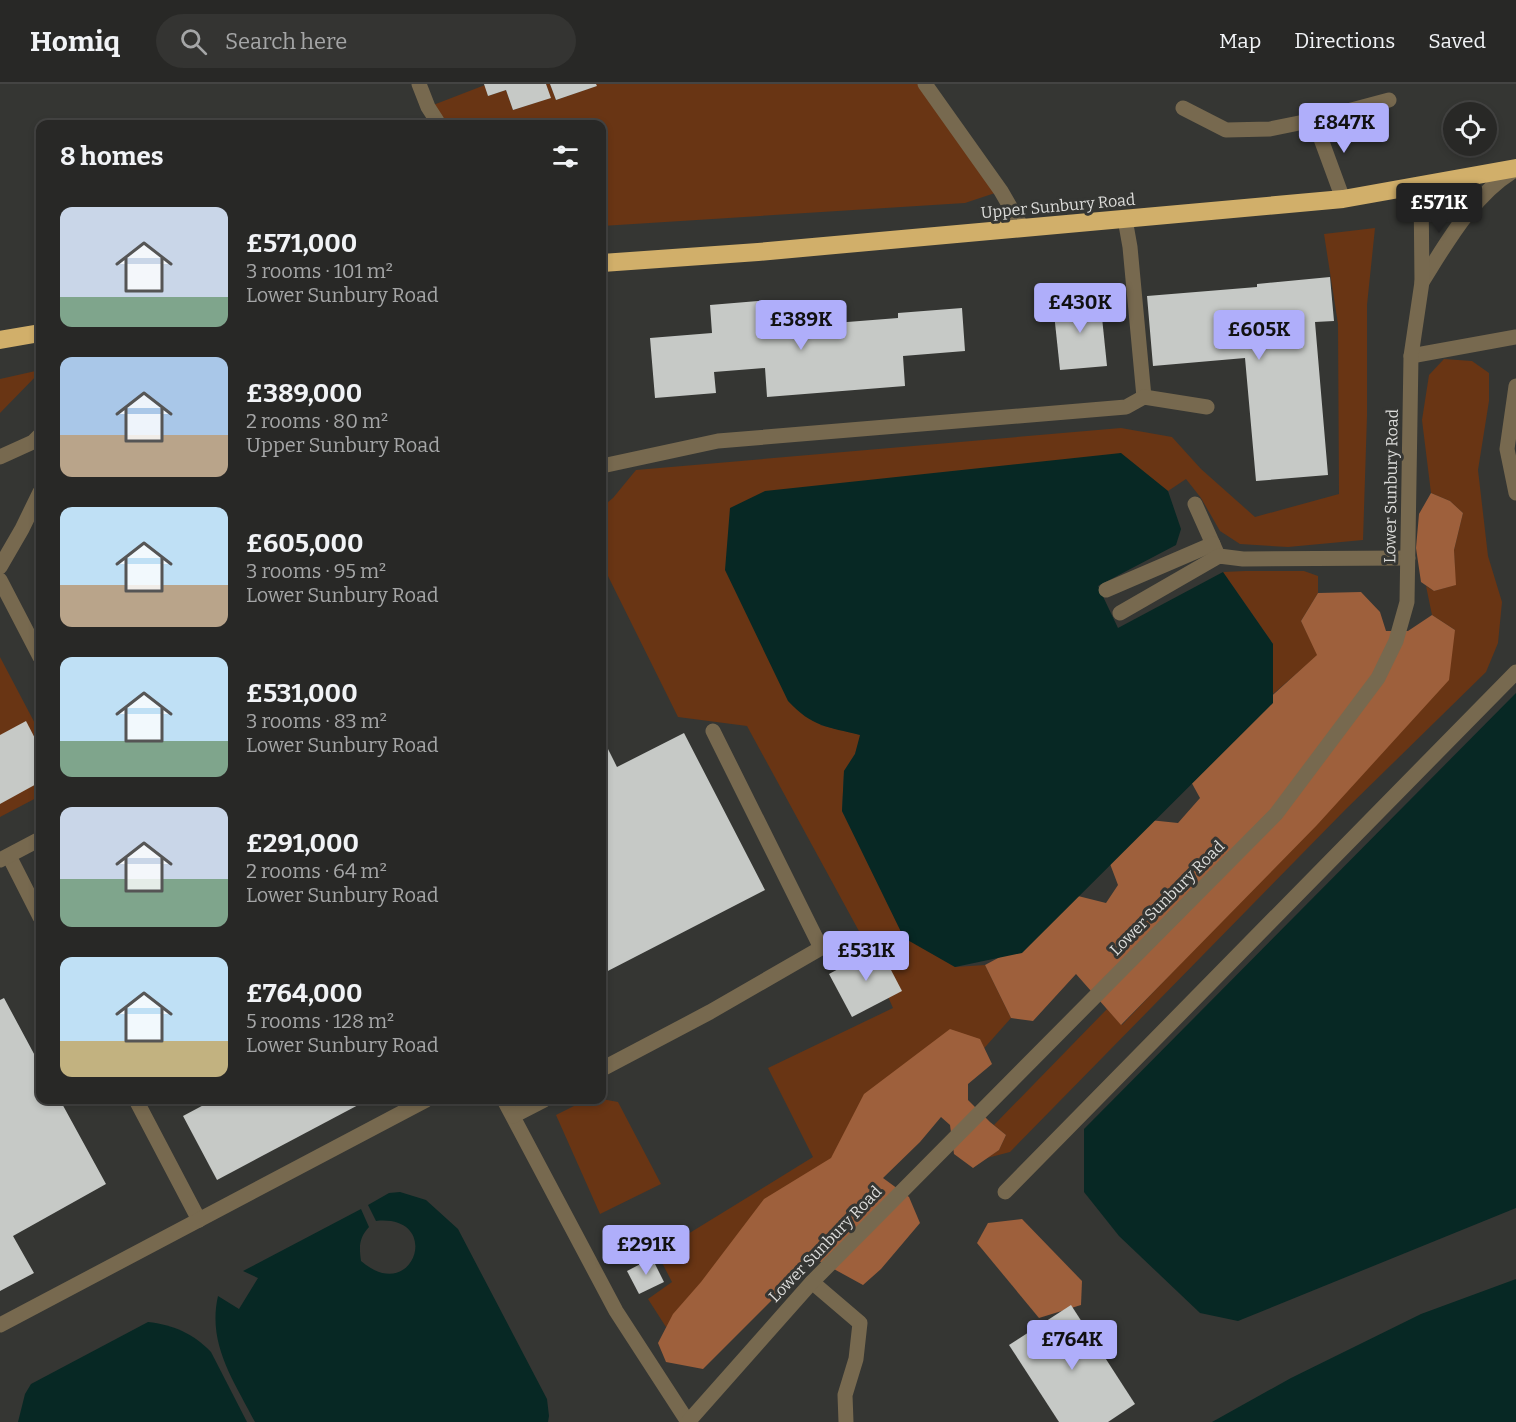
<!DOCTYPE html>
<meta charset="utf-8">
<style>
:root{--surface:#282826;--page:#343432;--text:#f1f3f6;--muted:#a5a6a7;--line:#444443;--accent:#afaefa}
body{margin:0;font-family:Bitter,serif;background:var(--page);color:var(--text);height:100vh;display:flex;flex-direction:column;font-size:22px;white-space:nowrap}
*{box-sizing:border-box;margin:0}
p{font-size:20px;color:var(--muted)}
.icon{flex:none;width:33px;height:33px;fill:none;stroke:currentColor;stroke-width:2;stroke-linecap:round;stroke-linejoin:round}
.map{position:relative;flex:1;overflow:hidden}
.sheet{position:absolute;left:36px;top:36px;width:570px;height:984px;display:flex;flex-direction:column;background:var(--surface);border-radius:12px;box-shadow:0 3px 9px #0003,0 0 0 2px var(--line)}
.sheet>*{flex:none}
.buttons{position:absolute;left:1443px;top:18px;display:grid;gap:12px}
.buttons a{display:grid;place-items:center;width:54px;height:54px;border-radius:50%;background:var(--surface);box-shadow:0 3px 9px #0003,0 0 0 2px var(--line);font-size:30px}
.price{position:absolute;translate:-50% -51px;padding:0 14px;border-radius:6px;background:var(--accent);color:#111;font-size:20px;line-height:39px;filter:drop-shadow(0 2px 3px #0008)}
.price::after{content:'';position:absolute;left:50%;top:36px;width:18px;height:14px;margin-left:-9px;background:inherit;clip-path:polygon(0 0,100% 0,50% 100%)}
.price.on{background:#222;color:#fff}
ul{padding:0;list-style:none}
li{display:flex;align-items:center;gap:18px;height:150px;padding:0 24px}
li span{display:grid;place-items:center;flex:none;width:168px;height:120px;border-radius:12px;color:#555}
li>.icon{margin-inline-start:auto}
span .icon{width:72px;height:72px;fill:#fffc;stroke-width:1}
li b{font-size:26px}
h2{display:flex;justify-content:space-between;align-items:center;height:72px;padding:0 24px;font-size:26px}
header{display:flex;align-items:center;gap:36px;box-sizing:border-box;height:84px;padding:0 30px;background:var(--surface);border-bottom:2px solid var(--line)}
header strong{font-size:28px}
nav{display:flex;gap:33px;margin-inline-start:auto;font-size:21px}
.search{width:420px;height:54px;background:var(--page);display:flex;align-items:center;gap:15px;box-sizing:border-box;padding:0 21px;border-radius:33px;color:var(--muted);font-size:22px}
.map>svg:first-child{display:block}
.green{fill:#693514}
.forest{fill:#9e603c}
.water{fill:#072824}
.building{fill:#c6c9c6}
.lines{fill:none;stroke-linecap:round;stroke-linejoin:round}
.minor{stroke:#77694f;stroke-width:15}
.highway{stroke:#d1af6a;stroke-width:18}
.labels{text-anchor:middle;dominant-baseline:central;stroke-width:6;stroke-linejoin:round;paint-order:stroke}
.street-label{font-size:16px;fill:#dddddb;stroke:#353633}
</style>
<header>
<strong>Homiq</strong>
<div class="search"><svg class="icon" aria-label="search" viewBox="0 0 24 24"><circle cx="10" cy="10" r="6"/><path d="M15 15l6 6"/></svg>Search here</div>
<nav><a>Map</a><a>Directions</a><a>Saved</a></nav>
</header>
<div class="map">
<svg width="1516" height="1338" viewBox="0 0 1516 1338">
<rect width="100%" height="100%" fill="#353633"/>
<g class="green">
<polygon points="546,0 550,0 556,16 596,2 596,0 925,0 1001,107 965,119 602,142 602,40 432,40 428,23 485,1 488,12 506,6 513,26 550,14"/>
<polygon points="1375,144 1367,221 1367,332 1363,456 1288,463 1240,460 1220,447 1201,414 1186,395 1168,407 1120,369 820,641 861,651 855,670 844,687 842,727 904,853 955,883 985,881 1011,934 979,970 666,1243 648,1215 672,1198 657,1169 813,1073 768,984 893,924 860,849 747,642 678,633 602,480 602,423 613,414 636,386 1121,344 1172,353 1201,385 1255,433 1339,410 1338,240 1324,150"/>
<polygon points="1444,275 1472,277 1489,289 1489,317 1478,386 1488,472 1502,518 1498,559 1486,588 1345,726 1010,1068 987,1074 999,1066 1006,1051 994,1041 1107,925 1122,941 1203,856 1455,546 1432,531 1426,502 1434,507 1455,501 1454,466 1463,429 1450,417 1431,409 1422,336 1429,291"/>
<polygon points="40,286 40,288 0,329 0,295"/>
<polygon points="1245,487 1304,487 1318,492 1318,509 1301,537 1318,571 1273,610 1273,560 1223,488"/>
<polygon points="0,573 40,649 40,712 0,733"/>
<polygon points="602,1015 618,1018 661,1100 600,1130 556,1031 586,1016"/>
</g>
<g class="forest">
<polygon points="1431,409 1450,417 1463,429 1454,466 1456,501 1434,507 1421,498 1416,464 1419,430"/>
<polygon points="1361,508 1380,528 1386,547 1408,547 1432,531 1455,546 1449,596 1317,741 1121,941 1076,890 1033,937 1011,934 985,881 1015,865 1070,810 1106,819 1118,801 1107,772 1140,735 1178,739 1200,714 1189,694 1213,665 1317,571 1301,537 1318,509"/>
<polygon points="950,945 980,955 992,980 968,1000 968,1016 990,1038 1006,1051 999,1066 973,1084 954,1070 950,1041 941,1033 920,1058 883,1094 909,1113 920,1139 881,1185 863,1201 812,1173 782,1206 703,1285 666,1278 658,1259 673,1230 701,1198 764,1115 831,1074 864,1010"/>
<polygon points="1022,1135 1082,1197 1081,1221 1039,1234 977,1159 988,1139"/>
</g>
<g class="water">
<path d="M 1121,369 L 1168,407 L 1181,445 L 1176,461 L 1098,502 L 1118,544 L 1223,488 L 1273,560 L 1273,619 L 1022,869 L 955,883 L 904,854 L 842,727 L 844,687 L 855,670 L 860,651 C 828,643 812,643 788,617 L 725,486 L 730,424 L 765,407 Z"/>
<polygon points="1516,609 1516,1124 1238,1237 1200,1229 1119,1152 1084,1108 1084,1045"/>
<path d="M 400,1108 L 426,1116 L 458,1145 L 547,1315 L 549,1332 L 548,1338 L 255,1338 C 234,1297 207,1260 218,1212 L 239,1225 L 258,1194 L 243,1187 L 361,1125 L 369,1143 C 359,1154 359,1162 361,1177 C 414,1223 444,1130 376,1137 L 368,1121 L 389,1109 Z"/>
<polygon points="1516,1195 1516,1338 1212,1338 1291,1294 1421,1230"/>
<path d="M 148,1238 C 173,1241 193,1249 211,1268 L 247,1338 L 18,1338 L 25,1310 L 31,1300 Z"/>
</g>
<g class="building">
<polygon points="484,0 546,0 551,14 513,26 506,6 488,12"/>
<polygon points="550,0 596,0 597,2 556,16"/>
<polygon points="1330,193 1334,237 1315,238 1328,391 1256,397 1245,274 1153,282 1147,212 1257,203 1257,200"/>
<polygon points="1100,214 1107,282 1060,286 1053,220"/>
<polygon points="769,216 771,244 898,234 898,229 962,224 965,267 903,272 905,302 767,313 765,284 714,288 716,309 655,314 650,254 712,249 710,221"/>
<polygon points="26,637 40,664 40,698 0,720 0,651"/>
<polygon points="684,649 765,806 602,890 602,653 617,683"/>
<polygon points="879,863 902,907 852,933 829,890"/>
<polygon points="4,914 40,981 40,1016 60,1016 106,1100 13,1152 34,1189 0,1207 0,916"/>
<polygon points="213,1016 360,1016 362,1019 217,1096 183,1032"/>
<polygon points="652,1174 664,1198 639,1210 627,1187"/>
<polygon points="1071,1221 1135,1320 1108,1338 1059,1338 1009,1261"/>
</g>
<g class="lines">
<g class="minor">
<polyline points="419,0 428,23 437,37"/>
<polyline points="925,0 1001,107 1023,145"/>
<polyline points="1183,24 1226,46 1270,45 1314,36 1389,16"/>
<polyline points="1314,36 1343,115"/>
<polyline points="1125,135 1130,163 1144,313"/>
<path d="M 1422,198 C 1447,158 1474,110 1515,86"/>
<polyline points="1411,272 1516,253"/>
<polyline points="1516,302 1507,365 1516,409"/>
<polyline points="0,373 33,358 40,351"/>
<polyline points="602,382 718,357 1126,323 1144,313 1207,323"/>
<polyline points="1195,420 1216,467"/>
<polyline points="0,483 22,445 40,408"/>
<polyline points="0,496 40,573"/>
<polyline points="1106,506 1213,460"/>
<polyline points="1120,529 1219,472 1243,475 1408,474"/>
<polyline points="9,772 40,833"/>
<polyline points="0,776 40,755"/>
<polyline points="602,985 710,928 821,864 713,647"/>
<polyline points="136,1016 199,1136"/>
<polyline points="504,1016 616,1227 688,1338"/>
<polyline points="513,1032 544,1016"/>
<polyline points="1005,1108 1516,588"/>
<polyline points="812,1198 860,1239 856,1275 845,1311 846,1338"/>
<polyline points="0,1241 426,1016"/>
<path d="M 688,1338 L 812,1198 L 1276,730 L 1378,594 L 1396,557 L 1407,518 L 1411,272 L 1422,198 L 1421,102 C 1444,100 1469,97 1471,127"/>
</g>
<g class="highway">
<polyline points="602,179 758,168 1343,115 1516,84"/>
<polyline points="0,256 40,249"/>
</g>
</g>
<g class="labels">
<g class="street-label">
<text transform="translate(1058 122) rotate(-5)">Upper Sunbury Road</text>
<text transform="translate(1391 402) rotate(-89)">Lower Sunbury Road</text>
<text transform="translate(1167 814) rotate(-45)">Lower Sunbury Road</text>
<text transform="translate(825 1160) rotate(-46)">Lower Sunbury Road</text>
</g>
</g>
</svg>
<div class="buttons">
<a><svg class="icon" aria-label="locate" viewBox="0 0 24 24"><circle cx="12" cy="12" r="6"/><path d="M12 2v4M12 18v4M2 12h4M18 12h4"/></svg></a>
</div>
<b class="price" style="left:1344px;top:70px">£847K</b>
<b class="price on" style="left:1439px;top:150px">£571K</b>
<b class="price" style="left:1080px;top:250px">£430K</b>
<b class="price" style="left:801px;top:267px">£389K</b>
<b class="price" style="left:1259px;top:277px">£605K</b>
<b class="price" style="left:866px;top:898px">£531K</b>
<b class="price" style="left:646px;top:1192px">£291K</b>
<b class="price" style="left:1072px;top:1287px">£764K</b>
<section class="sheet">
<h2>8 homes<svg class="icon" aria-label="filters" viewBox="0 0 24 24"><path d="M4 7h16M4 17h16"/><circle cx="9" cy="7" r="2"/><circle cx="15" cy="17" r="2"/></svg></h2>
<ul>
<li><span style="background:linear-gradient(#c9d6e8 75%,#7fa58c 0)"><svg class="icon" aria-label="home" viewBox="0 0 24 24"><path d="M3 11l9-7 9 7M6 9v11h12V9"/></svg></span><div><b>£571,000</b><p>3 rooms · 101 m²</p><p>Lower Sunbury Road</p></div></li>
<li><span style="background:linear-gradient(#a9c7e8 65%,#b9a48a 0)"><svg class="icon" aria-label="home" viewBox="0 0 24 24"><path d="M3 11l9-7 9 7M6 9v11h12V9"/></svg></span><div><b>£389,000</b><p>2 rooms · 80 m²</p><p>Upper Sunbury Road</p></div></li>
<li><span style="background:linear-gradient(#bfe0f5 65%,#b9a48a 0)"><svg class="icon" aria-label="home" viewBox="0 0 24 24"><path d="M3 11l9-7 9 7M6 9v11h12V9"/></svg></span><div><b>£605,000</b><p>3 rooms · 95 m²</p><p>Lower Sunbury Road</p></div></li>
<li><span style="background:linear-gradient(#bfe0f5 70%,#7fa58c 0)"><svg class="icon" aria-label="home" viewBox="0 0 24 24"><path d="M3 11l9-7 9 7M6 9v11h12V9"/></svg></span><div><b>£531,000</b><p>3 rooms · 83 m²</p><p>Lower Sunbury Road</p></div></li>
<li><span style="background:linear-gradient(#c9d6e8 60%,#7fa58c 0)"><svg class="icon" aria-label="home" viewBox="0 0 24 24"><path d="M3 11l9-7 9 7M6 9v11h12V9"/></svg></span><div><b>£291,000</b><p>2 rooms · 64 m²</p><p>Lower Sunbury Road</p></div></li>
<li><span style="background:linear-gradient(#bfe0f5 70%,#c2b280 0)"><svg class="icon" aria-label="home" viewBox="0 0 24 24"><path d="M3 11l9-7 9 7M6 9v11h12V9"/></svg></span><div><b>£764,000</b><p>5 rooms · 128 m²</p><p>Lower Sunbury Road</p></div></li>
</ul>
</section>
</div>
